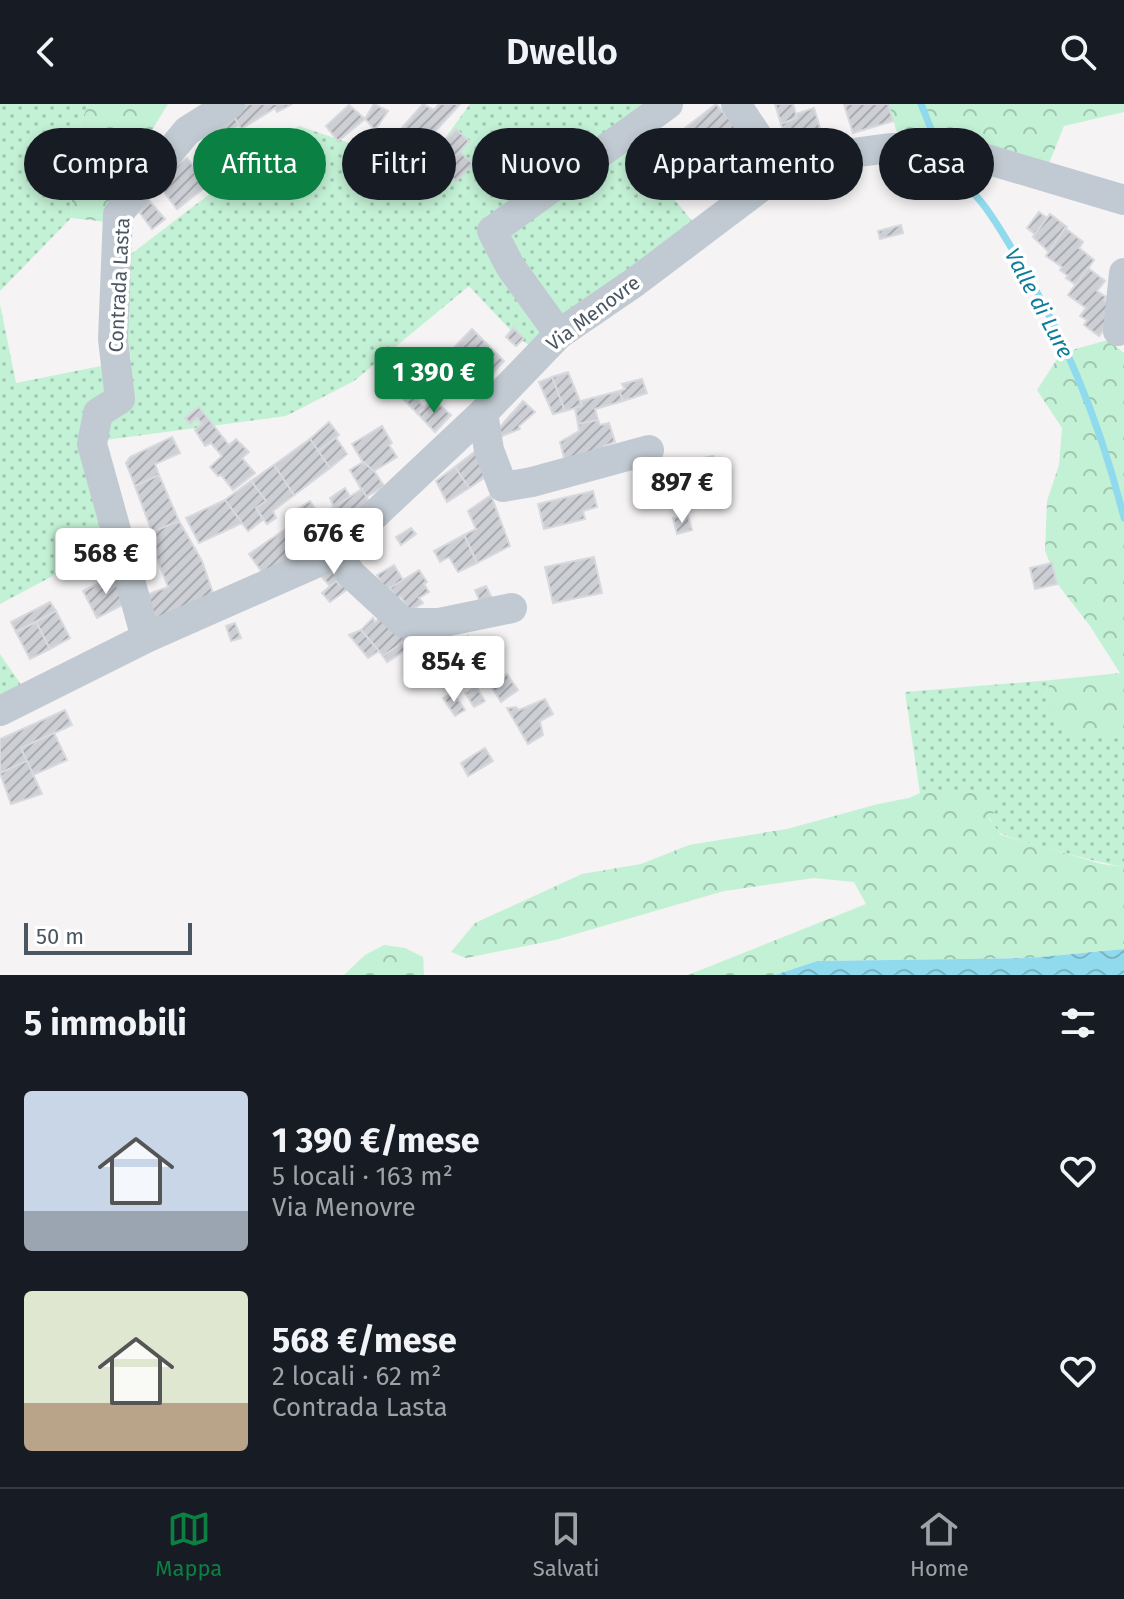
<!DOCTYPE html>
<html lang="it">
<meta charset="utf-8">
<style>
:root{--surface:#171b24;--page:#20242c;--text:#f1f3f6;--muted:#9ea1a6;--line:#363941;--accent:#0b8043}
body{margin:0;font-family:"Fira Sans",sans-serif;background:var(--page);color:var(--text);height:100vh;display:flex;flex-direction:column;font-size:30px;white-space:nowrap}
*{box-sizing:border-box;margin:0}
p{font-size:26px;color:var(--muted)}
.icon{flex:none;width:44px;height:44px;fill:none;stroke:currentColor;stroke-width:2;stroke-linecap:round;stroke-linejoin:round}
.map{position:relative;height:871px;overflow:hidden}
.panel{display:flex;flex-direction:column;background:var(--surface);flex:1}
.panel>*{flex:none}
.guide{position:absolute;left:24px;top:24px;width:1076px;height:72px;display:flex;gap:16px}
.scale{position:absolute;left:24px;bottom:20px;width:168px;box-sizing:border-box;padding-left:8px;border:4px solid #4a5661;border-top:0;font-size:22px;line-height:28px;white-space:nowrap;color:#4a5661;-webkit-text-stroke:6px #fff;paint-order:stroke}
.price{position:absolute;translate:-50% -68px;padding:0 18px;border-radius:8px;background:#fff;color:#222;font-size:26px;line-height:52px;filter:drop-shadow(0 2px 4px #0008)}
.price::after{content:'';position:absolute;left:50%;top:48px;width:24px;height:18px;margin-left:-12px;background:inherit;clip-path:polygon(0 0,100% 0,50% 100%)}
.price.active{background:var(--accent);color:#fff}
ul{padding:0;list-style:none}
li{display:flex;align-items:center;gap:24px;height:200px;padding:0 24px}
li span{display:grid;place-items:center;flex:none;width:224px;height:160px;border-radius:8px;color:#555}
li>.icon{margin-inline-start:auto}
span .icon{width:96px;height:96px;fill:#fffc;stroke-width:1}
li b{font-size:34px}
h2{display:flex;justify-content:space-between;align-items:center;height:96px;padding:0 24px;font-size:34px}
.chip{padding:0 28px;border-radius:36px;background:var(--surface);box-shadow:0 4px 12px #0003;font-size:28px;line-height:72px}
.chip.active{background:var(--accent);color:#fff}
header{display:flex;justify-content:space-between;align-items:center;height:104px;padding:0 24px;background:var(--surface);font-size:36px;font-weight:600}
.dock{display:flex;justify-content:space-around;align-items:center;height:112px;border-top:2px solid var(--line);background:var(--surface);font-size:22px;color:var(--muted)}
.dock a{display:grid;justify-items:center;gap:4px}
.dock .active{color:var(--accent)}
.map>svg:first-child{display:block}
.grass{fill:url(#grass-dots)}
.forest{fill:url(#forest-crowns)}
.water{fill:url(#water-waves)}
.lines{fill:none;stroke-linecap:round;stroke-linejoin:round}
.stream{stroke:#90daee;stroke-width:7}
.building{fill:url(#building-hatch);stroke:#d7d9de;stroke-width:2}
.minor{stroke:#c1cad2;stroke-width:30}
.labels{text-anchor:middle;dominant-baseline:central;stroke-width:7;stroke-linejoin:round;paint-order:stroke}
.street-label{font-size:20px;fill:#4a5661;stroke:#fff}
.water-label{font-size:22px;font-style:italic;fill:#0c7c9b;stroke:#fff}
</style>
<header><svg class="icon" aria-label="back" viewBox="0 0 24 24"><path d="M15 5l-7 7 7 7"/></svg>Dwello<svg class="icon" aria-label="search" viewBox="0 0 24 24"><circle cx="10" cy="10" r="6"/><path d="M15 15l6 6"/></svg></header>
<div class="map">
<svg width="1124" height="871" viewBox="0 0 1124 871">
<defs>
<pattern id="grass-dots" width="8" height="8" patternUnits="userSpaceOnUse" patternTransform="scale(2)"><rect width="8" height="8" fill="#c3f1d5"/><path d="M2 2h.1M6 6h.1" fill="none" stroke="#a0c6b0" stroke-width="1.8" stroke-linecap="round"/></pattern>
<pattern id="forest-crowns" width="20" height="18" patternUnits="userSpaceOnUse" patternTransform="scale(2)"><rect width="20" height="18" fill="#c3f1d5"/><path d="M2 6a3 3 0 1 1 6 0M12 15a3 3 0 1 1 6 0" fill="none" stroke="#a0c6b0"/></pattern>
<pattern id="water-waves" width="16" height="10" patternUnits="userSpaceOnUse" patternTransform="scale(2)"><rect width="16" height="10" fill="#90daee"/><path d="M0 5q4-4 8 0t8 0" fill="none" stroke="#78b4c4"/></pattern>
<pattern id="building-hatch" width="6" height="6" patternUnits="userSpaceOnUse" patternTransform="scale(2)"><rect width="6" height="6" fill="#cdcfd5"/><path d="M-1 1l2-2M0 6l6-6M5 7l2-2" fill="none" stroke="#a8abb0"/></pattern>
</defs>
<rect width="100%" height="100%" fill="#f5f3f3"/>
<g class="grass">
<polygon points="0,0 88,0 75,37 71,114 0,187"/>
<polygon points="470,0 659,0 624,34 697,123 540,249 517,233 469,182 354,277 286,312 98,337 111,441 0,500 0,200 16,279 131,256 118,160 299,22 358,42 413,78"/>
<polygon points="0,550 31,595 0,610"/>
<path d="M 1052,576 L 1044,591 L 1104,634 L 1124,633 L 1124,763 C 1108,761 1006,735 999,728 C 988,717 986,703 983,689 L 920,689 L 905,588 Z"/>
</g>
<g class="forest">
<polygon points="88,0 168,0 134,55 146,87 108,118 71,114 75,37"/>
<polygon points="888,0 1124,0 1124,8 1064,22 1044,72 900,38"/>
<path d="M 1108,236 L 1124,249 L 1124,633 C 1079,636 1063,636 1044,591 L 1052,576 L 1120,569 L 1090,522 L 1059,482 L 1045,447 L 1047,397 L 1059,361 L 1062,324 L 1037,286 L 1061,249 Z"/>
<polygon points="983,688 1001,698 989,715 1001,731 1102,760 1124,763 1124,845 1030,854 817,857 775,871 688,871 866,800 854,778 814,774 724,787 555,836 466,854 451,848 475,819 582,770 641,760 689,741 787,725 878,700 909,694 920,689"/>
<polygon points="384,841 405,844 423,853 424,871 344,871 365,851"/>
</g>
<polygon class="water" points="1124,845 1124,871 775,871 817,857 1030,854"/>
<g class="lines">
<g class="stream">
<polyline points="921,0 935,35"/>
<path d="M 946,57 C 956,72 970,84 982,99 C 994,114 1005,133 1015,150 C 1065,232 1101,322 1124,414"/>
</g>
</g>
<g class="building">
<polygon points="241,0 292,0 277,8 275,4 241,25 230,7"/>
<polygon points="374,0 388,7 375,26 365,15"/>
<polygon points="423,0 434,6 439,0 460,0 421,43 401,25"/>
<polygon points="716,0 739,26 723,35 717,28 684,52 671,35"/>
<polygon points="775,0 793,0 797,14 781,20"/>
<polygon points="844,0 888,0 893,17 853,29"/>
<polygon points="349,1 365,15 338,37 326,22"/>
<polygon points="814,4 822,30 788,40 781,20 797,14 796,10"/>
<polygon points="232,9 239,21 223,31 227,38 213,46 201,27"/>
<polygon points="456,25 469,37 444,65 439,62 445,55 442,51 449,43 444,38"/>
<polygon points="733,30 744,44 747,42 759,57 722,85 707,65 711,61 703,51"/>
<polygon points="460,48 473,60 456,77 444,65"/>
<polygon points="187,54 208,81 177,105 156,78"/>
<polygon points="238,58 255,74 239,87 230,76 235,72 230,65"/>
<polygon points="147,94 165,115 152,125 140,109"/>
<polygon points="1039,108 1047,114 1035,130 1027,124"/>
<polygon points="1050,110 1067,123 1049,148 1033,133"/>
<polygon points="901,121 903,129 880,135 878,127"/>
<polygon points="1065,124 1083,138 1079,144 1094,156 1076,181 1066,174 1068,172 1060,166 1062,163 1046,152"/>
<polygon points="1088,164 1105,177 1097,187 1106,193 1104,196 1108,199 1111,216 1099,232 1084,221 1087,216 1080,212 1086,204 1068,191"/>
<polygon points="513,224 524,234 516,242 506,233"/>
<polygon points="472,225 504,257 477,286 444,254"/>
<polygon points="568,268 582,302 565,307 552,273"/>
<polygon points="411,271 427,287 418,296 424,304 418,310 395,287"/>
<polygon points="552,273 565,307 553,310 539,278"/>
<polygon points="642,275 647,289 623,297 619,287 625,285 622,280"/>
<polygon points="619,287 623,297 595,305 598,316 578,320 575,304 582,302 581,297"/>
<polygon points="433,295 451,311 435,328 418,310"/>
<polygon points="523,297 535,308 519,322 520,325 502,332 499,324"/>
<polygon points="199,303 229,341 236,335 249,348 242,354 255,369 233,386 221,371 218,372 210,363 222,352 211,339 205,342 195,326 202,320 197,314 190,320 185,314"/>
<polygon points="598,316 600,321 609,319 615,338 604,342 604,346 565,357 560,338 579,327 578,320"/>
<polygon points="329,318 339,331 318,347 310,335"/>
<polygon points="382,322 392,339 389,341 397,353 374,367 363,358 352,340"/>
<polygon points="172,333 180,349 155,360 159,371 135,382 126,359 130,353"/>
<polygon points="336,334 347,350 330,364 318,347"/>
<polygon points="310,335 330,364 294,391 274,361"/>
<polygon points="482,342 488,371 469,384 455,363"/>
<polygon points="713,352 717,365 693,372 690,357"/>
<polygon points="363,358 374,367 384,382 366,393 350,366"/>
<polygon points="274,361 294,391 273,407 276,414 267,420 256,404 266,397 251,377"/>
<polygon points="455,363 469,384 447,398 436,377"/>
<polygon points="159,371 179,417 152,428 135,382"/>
<polygon points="251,377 266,397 256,404 263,416 248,427 225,396"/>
<polygon points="345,384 350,393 334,403 330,394"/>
<polygon points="362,385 374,406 338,428 326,408"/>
<polygon points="593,387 597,403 583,407 585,415 544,425 538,400"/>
<polygon points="491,391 510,442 477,459 464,431 476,425 468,407"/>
<polygon points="225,396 242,419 199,439 186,414"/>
<polygon points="310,397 327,423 325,424 331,434 293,457 288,449 304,439 290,415 302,407 299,404"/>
<polygon points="688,412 692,426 677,430 673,414"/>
<polygon points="179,417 202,457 214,492 155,515 146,491 168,483 153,445 144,448 139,433"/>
<polygon points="293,420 304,439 288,449 293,457 266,474 249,450"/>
<polygon points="411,424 416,430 401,441 396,433"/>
<polygon points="464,431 477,459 458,468 449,453 440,458 434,447"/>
<polygon points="594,453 602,489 553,499 545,463"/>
<polygon points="1052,459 1057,480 1035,485 1030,464"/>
<polygon points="334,461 348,475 340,481 336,477 330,482 321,472"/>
<polygon points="394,461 403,476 386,487 377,471"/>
<polygon points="419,466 427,478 424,480 429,488 419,494 423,499 410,507 401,493 397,495 390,484"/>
<polygon points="116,471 130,497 97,514 83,487"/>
<polygon points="348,475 352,482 330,498 322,489 336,477 340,481"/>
<polygon points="486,482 492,494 480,498 475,486"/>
<polygon points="50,498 56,507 16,528 11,518"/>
<polygon points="56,507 70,534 50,545 36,518"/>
<polygon points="387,509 410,534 383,552 361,526 373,514 375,518"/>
<polygon points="36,518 50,545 30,555 16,528"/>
<polygon points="235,519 241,534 231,537 226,522"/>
<polygon points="361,526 379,547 368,554 349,531"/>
<polygon points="468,532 477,544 470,550 460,537"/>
<polygon points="410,534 413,541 387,558 383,552"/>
<polygon points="507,570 518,586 501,598 489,579"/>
<polygon points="476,582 485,597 474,603 465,589"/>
<polygon points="453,588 465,606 455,612 443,594"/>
<polygon points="545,595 553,610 540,617 543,631 528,640 507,604 516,603 519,606"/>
<polygon points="65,606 72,621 21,644 27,657 0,669 0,635"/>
<polygon points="54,629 67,656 33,671 21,644"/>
<polygon points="485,644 493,657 468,672 461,659"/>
<polygon points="27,657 42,690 11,700 0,669"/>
</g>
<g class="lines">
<g class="minor">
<polyline points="736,0 781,68"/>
<polyline points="1118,227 1124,169"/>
<polyline points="559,230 510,162 492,127 668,0"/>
<polyline points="483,309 489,346 503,383 532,378 649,346"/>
<polyline points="336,447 351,470 404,519 439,519 512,504"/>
<polyline points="146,534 92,340 98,309 120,295 113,235 118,110 187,27 230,0"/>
<polyline points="0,607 146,534 325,455 336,447 483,309 559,230 635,178 781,68 860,48 890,44 930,44 986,55 1124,96"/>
</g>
</g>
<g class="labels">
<g class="street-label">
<text transform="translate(119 181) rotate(-87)">Contrada Lasta</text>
<text transform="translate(593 209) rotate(-37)">Via Menovre</text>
</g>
<g class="water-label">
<text transform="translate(1039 199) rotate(62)">Valle di Lure</text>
</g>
</g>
</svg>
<div class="scale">50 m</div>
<b class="price active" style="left:434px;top:311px">1 390 €</b>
<b class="price" style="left:682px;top:421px">897 €</b>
<b class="price" style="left:334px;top:472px">676 €</b>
<b class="price" style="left:106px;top:492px">568 €</b>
<b class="price" style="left:454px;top:600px">854 €</b>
<div class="guide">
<a class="chip">Compra</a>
<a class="chip active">Affitta</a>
<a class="chip">Filtri</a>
<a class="chip">Nuovo</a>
<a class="chip">Appartamento</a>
<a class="chip">Casa</a>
</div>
</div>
<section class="panel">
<h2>5 immobili<svg class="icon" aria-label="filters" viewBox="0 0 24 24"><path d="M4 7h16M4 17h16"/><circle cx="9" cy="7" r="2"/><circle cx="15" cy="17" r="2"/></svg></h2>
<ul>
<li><span style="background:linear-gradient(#c9d6e8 75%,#9aa5b1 0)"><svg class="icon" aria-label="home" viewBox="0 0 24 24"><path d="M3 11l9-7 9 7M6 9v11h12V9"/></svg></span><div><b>1 390 €/mese</b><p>5 locali · 163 m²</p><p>Via Menovre</p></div><svg class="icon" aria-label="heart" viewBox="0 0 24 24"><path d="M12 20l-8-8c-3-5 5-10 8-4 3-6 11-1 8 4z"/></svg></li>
<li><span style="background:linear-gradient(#dfe7d0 70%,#b9a48a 0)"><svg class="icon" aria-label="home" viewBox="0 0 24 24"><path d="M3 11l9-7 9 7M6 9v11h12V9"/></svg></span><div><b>568 €/mese</b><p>2 locali · 62 m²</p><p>Contrada Lasta</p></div><svg class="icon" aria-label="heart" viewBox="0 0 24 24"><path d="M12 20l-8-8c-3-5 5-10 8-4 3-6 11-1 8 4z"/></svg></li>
</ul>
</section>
<nav class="dock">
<a class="active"><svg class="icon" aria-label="map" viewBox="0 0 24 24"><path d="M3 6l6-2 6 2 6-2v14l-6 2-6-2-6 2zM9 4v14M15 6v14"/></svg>Mappa</a>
<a><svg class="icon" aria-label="saved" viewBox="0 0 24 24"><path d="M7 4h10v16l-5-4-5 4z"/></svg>Salvati</a>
<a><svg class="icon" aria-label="home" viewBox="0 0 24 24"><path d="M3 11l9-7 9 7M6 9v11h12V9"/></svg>Home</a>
</nav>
